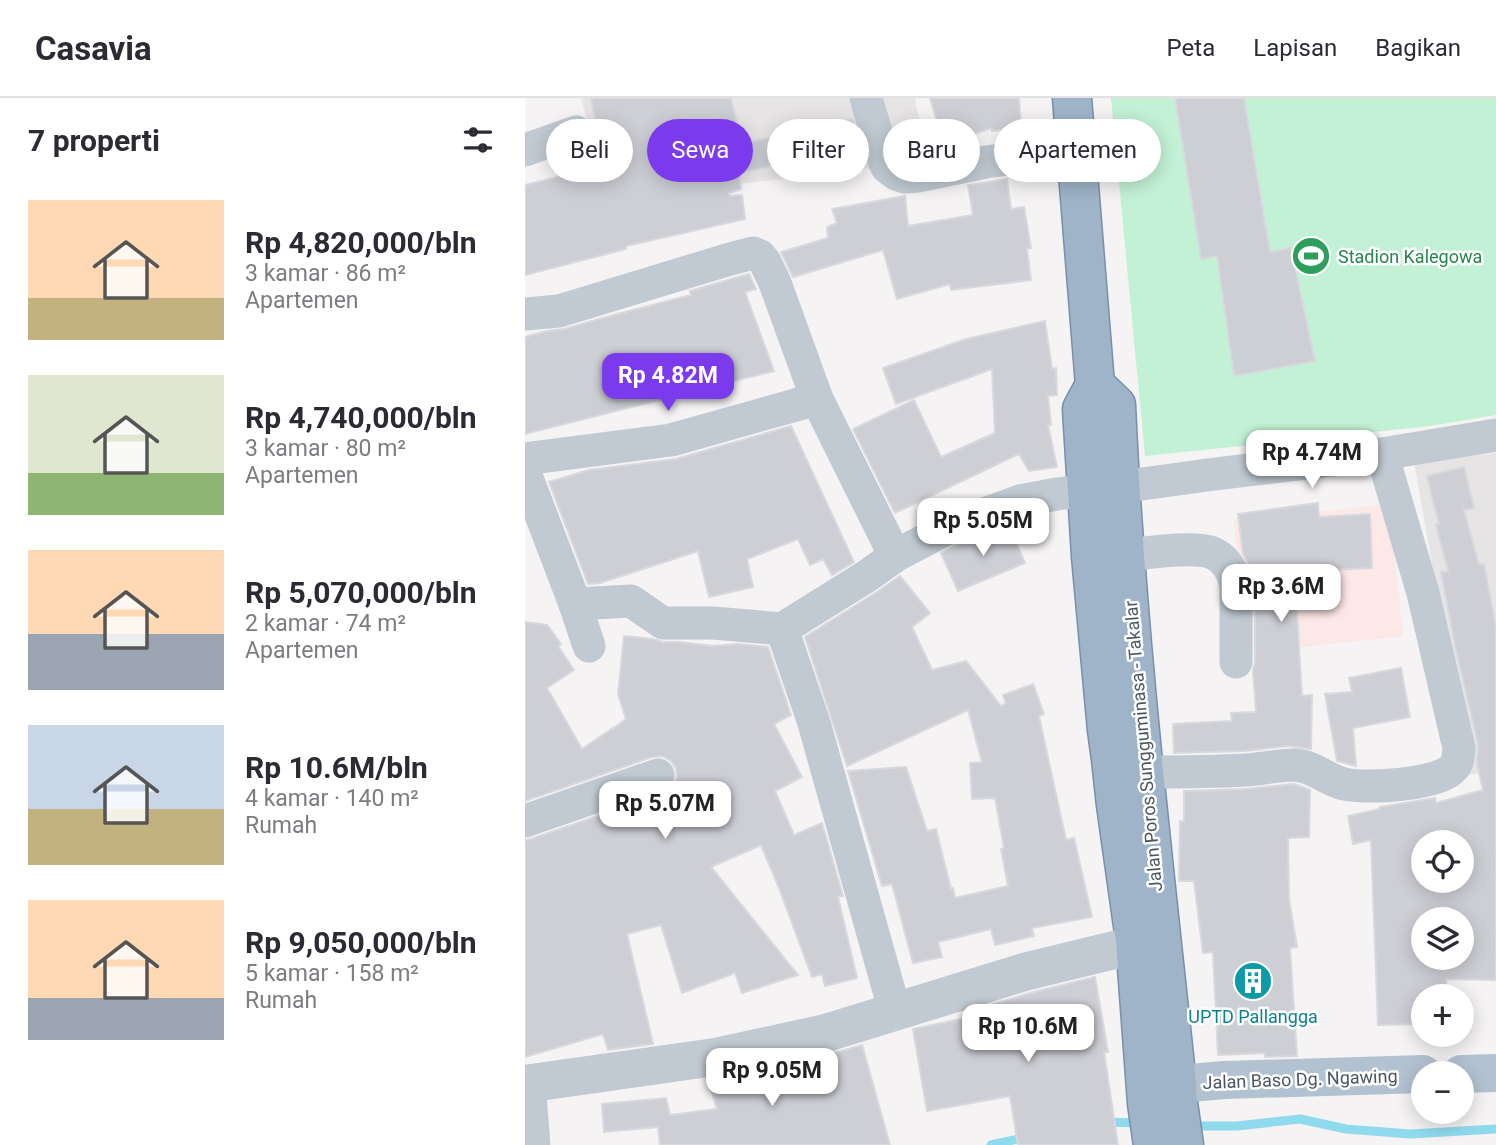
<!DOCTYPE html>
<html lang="id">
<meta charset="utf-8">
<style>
:root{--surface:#fff;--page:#f7f7f7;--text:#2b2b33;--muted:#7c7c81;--line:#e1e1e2;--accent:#7c3aed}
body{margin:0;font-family:Roboto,sans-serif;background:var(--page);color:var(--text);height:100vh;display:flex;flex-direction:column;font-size:26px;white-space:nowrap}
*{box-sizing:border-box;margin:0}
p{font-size:23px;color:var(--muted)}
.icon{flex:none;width:38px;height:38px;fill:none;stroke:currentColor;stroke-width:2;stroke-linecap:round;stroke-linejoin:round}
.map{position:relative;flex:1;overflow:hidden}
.panel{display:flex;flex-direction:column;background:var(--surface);width:525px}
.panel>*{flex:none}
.hud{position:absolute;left:21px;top:21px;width:665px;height:63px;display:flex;gap:14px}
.tools{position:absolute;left:886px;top:732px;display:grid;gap:14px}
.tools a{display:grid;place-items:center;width:63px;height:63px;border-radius:50%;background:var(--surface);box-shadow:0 4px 18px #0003;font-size:35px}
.price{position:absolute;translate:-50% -60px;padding:0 16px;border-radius:14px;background:#fff;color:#222;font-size:23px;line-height:46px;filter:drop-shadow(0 2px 4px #0008)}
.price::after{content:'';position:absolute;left:50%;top:42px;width:21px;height:16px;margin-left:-10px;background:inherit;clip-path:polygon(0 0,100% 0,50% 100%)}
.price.current{background:var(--accent);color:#fff}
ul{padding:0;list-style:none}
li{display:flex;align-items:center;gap:21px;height:175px;padding:0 28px}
li span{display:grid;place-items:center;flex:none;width:196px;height:140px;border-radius:0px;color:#555}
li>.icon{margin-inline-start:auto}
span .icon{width:84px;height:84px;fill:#fffc;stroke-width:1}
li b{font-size:30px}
h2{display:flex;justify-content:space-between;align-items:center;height:84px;padding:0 28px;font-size:30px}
.chip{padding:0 24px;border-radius:32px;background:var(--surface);box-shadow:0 4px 18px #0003;font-size:24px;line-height:63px}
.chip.current{background:var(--accent);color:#fff}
header{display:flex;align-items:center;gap:42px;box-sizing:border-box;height:98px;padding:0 35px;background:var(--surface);border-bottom:2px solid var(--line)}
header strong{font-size:33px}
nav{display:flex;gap:38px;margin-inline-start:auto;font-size:24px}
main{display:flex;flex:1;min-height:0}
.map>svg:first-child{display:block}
.education{fill:#e6e4e5}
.medical{fill:#fce8e6}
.green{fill:#c3f1d5}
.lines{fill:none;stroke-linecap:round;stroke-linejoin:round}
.stream{stroke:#90daee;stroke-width:9}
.building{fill:#cdcfd5;stroke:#d7d9de;stroke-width:2;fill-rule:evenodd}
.trunk-casing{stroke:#7690ad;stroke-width:41}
.minor{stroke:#c1cad2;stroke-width:33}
.tertiary{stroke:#c1cad2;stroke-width:38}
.primary{stroke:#b3c2d1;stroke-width:38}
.trunk{stroke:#9fb4c9;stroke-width:38}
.labels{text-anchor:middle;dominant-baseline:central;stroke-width:5;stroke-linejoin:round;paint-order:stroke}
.leisure-label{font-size:18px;fill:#27864d;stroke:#fff;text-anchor:start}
.street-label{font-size:18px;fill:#4a5661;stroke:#fff}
.culture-label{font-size:18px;fill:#0d838f;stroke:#fff}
</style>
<header>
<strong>Casavia</strong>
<nav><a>Peta</a><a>Lapisan</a><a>Bagikan</a></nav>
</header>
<main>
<section class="panel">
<h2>7 properti<svg class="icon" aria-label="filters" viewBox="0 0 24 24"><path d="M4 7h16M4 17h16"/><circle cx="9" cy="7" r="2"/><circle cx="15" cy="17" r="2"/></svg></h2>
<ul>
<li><span style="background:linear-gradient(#ffd9b3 70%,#c2b280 0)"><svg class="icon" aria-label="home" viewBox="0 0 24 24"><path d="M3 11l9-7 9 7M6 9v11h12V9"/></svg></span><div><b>Rp 4,820,000/bln</b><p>3 kamar · 86 m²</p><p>Apartemen</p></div></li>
<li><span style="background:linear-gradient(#dfe7d0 70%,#8fb573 0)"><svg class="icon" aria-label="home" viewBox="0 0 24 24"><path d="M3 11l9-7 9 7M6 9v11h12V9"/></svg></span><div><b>Rp 4,740,000/bln</b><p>3 kamar · 80 m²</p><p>Apartemen</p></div></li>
<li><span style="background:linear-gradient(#ffd9b3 60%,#9aa5b1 0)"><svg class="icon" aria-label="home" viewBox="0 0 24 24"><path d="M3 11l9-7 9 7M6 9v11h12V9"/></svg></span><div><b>Rp 5,070,000/bln</b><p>2 kamar · 74 m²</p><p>Apartemen</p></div></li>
<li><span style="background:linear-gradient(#c9d6e8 60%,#c2b280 0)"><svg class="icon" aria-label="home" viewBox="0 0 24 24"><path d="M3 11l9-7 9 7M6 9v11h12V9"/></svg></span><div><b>Rp 10.6M/bln</b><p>4 kamar · 140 m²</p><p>Rumah</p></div></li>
<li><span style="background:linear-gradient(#ffd9b3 70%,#9aa5b1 0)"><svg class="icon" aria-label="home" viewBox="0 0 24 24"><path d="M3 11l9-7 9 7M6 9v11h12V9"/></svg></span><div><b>Rp 9,050,000/bln</b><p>5 kamar · 158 m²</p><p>Rumah</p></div></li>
</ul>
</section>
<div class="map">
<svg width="971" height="1047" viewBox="0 0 971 1047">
<rect width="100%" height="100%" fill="#f5f3f3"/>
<g class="education">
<polygon points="56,0 390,0 402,63 83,102"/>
<polygon points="971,355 971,671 944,677 889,364"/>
</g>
<polygon class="medical" points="864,406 878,538 722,555 709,423"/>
<polygon class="green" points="586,0 971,0 971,317 905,328 620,358"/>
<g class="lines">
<g class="stream">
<polyline points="578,1024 616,1025"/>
<polyline points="665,1028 712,1028 775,1021 821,1031 885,1036 971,1031"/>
<polyline points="466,1047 502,1039"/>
</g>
</g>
<g class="building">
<polygon points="66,0 206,0 217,46 327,21 335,48 297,62 296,56 214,75 216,91 204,95 205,98 217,97 220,121 101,148 101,151 0,177 0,87 78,68"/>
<polygon points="405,0 494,0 496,29 467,33 467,30 419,46"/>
<polygon points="650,0 719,0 745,154 766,150 790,263 709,278 692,158 676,161"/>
<polygon points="482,81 486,111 499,109 506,150 502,151 506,182 426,192 425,186 372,201 358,152 268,179 256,154 303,140 302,129 312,125 307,111 380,98 383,128 448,117 443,87"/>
<polygon points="224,176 231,191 220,194 249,273 0,336 0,239 22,233 39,231 85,218 166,197 165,193"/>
<polygon points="520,223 527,271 531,270 532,297 523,298 526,327 523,327 532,369 504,373 494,356 370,415 328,331 389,302 416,359 470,335 467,271 371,306 358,270 441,241"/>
<polygon points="266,328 329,464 307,477 298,461 285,467 273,441 222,461 228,489 184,499 173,453 75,485 63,486 24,384 64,372 151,361"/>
<path d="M 939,369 L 949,410 L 939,412 L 954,467 L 959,466 L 971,529 L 971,882 L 921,881 L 922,898 L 898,898 L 898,926 L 853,927 L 846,742 L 828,746 L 823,718 L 855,711 L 855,709 L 910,700 L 911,705 L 958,692 L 952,665 L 953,646 L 931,552 L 916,474 L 923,473 L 911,427 L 914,426 L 902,378 ZM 898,744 L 936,744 L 936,782 L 898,782 ZM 898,821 L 936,821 L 936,859 L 898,859 Z"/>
<polygon points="793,405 794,419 845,416 847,470 801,472 801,478 770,482 777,598 787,597 786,651 763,648 720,653 649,655 648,626 707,623 706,615 731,614 728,572 730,564 730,489 726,470 718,456 713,416"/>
<polygon points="484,428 500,465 433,493 416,455 435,446"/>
<polygon points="375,478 405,515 387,529 407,572 441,563 476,608 481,605 478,597 508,586 519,616 514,618 541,742 549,740 567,819 507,830 509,838 470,847 466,831 413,844 417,859 388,865 367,786 357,788 323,673 381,669 402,733 411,731 426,791 428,790 430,800 483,788 476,751 479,750 470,700 447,701 445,665 457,664 443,612 322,668 280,539 352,494"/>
<polygon points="0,524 22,527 36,546 33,548 49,572 22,590 57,651 88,630 88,632 89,630 101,621 93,596 99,538 128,541 138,544 154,544 188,548 213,546 243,549 266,617 249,626 277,679 250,693 269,737 297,725 318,798 313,799 332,880 300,888 297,876 287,879 254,790 236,747 186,769 273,877 217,895 210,875 157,895 136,827 102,836 128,946 83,952 78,936 0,959 0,742 6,741 139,695 148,689 152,680 151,670 146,663 137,658 127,659 0,703"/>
<polygon points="876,570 885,619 828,630 831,668 812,663 800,596 827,594 824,580"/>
<polygon points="769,686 785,692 784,739 763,740 764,801 772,849 765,850 772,958 740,959 740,955 693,957 688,854 678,855 669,783 654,783 655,723 659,723 659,693 722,691"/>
<polygon points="570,879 583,954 579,954 593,1047 493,1047 485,998 402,1013 388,931 441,920 440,915 505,895"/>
<polygon points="337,947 365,1047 135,1047 133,1029 79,1034 77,1006 141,1000 145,1017 192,1011 184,985 206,978 306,956"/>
</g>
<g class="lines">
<g class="trunk-casing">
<g id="trunk">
<polyline points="547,0 570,287 557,311 566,458 582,632 586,661 591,707 610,842 622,1005 628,1047"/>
<path d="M 570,287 L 591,307 C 601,534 628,760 652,986 L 652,998 L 659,1047"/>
</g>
</g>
<g class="minor">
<polyline points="341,0 360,65 362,69 371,76 380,79 393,78 461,64 550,52"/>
<polyline points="0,52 51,34"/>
<polyline points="0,216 34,213 205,161 228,155 235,158 240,164 250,185 292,301 370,458"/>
<polyline points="0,361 146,342 292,301"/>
<polyline points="0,375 50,506 64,548"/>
<polyline points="595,389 690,376 857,356 971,337"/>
<path d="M 600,457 C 622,455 665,448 685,454 C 700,459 709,474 711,489 L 711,564"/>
<polyline points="50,506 106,503 138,525 188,525 257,531 342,478 370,458 427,428 495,403 532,396 563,392"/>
<polyline points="257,531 289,625 370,914"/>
<path d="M 619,674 C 653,674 687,674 721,672 C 737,671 754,667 770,667 C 789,668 802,682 819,686 C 841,691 914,687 928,670 C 934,664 933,657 934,650 L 898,495 L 857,356"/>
<polyline points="0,723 133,677"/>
<polyline points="4,985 9,1047"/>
</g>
<polyline class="tertiary" points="0,986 190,959 301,935 499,874 610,847"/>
<g class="primary">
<polyline points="936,976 971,975"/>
<polyline points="652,986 700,982 898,976"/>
</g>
<use href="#trunk" class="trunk"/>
</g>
<defs>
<g id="stadium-disc" transform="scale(2.0125)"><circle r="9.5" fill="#2e9e5b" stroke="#fff"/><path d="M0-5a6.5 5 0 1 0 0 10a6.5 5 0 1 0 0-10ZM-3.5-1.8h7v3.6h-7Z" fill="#fff"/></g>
<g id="building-disc" transform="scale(2.0125)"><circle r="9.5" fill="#0f9aa8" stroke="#fff"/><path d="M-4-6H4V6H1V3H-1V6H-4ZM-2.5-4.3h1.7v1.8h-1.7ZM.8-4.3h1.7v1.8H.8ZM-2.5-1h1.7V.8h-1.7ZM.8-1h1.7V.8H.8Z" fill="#fff"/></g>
</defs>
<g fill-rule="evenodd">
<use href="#stadium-disc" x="786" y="158"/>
<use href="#building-disc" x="728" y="883"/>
</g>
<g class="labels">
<g class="leisure-label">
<text x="813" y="158">Stadion Kalegowa</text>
</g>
<g class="street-label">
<text transform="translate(618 648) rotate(-95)">Jalan Poros Sungguminasa - Takalar</text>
<text transform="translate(775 981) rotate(-2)">Jalan Baso Dg. Ngawing</text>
</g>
<g class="culture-label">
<text x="728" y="918">UPTD Pallangga</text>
</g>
</g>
</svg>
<div class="tools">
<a><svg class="icon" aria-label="locate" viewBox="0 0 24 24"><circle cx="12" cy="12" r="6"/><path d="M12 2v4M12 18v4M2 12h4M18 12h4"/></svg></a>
<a><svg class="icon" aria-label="layers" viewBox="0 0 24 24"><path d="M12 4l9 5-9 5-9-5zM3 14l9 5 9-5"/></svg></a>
<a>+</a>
<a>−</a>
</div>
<b class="price current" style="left:143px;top:315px">Rp 4.82M</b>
<b class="price" style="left:787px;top:392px">Rp 4.74M</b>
<b class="price" style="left:458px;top:460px">Rp 5.05M</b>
<b class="price" style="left:756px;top:526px">Rp 3.6M</b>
<b class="price" style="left:140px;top:743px">Rp 5.07M</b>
<b class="price" style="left:503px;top:966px">Rp 10.6M</b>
<b class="price" style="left:247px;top:1010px">Rp 9.05M</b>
<div class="hud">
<a class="chip">Beli</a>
<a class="chip current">Sewa</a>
<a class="chip">Filter</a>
<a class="chip">Baru</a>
<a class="chip">Apartemen</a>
</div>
</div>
</main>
